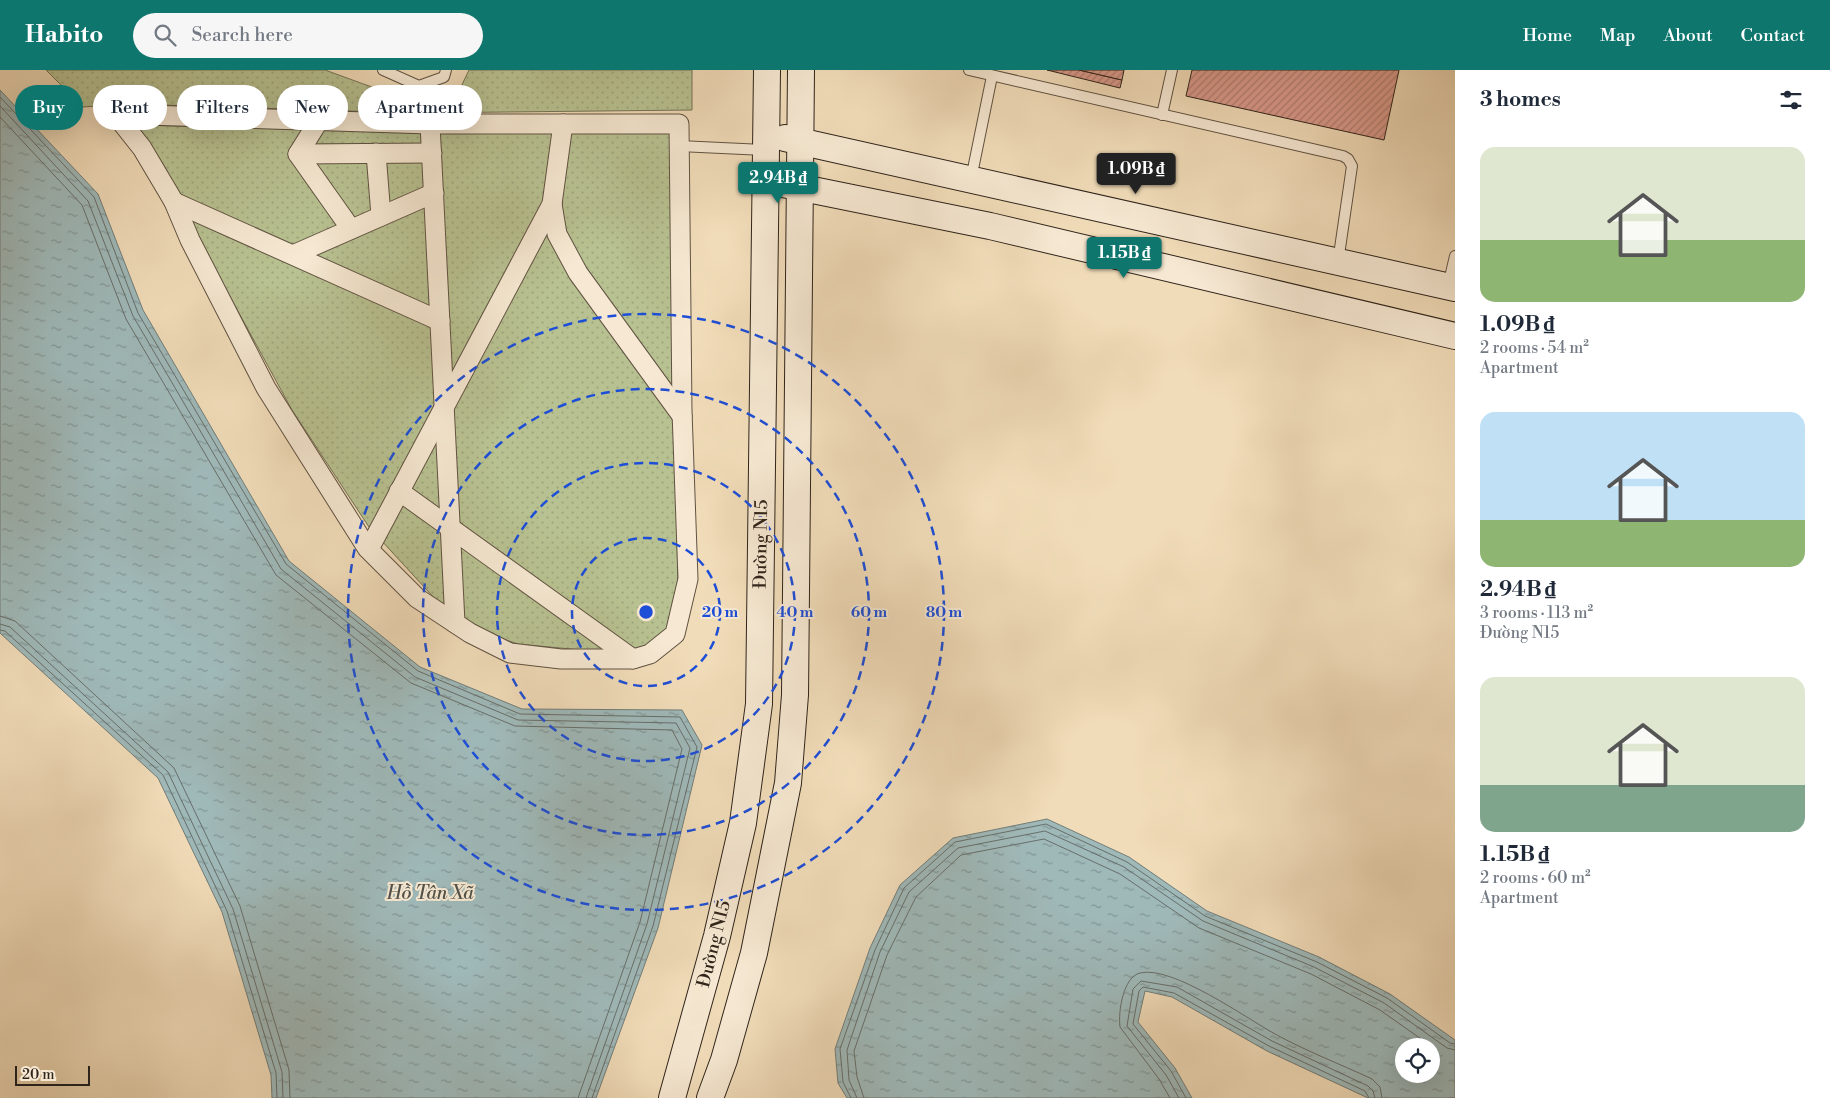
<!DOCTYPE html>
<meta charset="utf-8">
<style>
:root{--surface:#fff;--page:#f6f6f7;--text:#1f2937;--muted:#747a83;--accent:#0f766e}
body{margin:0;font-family:"Libre Bodoni",serif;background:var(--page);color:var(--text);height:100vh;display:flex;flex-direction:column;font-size:19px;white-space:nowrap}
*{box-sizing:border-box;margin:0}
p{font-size:16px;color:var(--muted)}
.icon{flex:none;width:28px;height:28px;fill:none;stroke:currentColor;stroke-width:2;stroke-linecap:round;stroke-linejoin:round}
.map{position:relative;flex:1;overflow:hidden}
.sheet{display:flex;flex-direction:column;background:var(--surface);width:375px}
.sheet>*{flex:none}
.hud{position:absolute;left:15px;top:15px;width:475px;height:45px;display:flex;gap:10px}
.controls{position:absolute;left:1395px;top:968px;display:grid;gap:10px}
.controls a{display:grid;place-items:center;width:45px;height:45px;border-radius:50%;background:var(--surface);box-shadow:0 5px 20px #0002;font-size:25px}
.scale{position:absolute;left:15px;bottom:12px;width:75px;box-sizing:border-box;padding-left:5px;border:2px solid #2f241a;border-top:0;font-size:14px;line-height:18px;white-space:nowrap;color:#2f241a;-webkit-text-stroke:4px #f6e8d2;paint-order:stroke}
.price{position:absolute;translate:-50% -42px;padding:0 11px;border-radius:5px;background:var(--accent);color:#fff;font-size:16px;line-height:32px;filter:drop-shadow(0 1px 2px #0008)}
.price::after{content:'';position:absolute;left:50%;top:30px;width:15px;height:11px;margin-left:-8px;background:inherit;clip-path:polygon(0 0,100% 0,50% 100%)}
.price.selected{background:#222;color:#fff}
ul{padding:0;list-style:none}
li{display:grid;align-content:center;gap:10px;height:265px;padding:0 25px}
li span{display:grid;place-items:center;height:155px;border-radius:15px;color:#555}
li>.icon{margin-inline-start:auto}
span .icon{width:90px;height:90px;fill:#fffc;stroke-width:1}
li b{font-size:21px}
h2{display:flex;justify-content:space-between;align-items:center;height:60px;padding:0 25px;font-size:21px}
.chip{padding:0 18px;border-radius:22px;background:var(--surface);box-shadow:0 5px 20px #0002;font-size:18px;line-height:45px}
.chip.selected{background:var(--accent);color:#fff}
header{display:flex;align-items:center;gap:30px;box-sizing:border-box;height:70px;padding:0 25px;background:var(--accent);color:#fff}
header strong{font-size:24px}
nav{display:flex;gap:28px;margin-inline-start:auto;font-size:18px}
.search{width:350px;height:45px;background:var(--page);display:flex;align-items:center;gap:12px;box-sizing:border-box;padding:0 18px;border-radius:28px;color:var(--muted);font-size:19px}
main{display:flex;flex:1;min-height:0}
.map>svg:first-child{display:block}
.grass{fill:url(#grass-dots);stroke:#747256}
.water{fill:url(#water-ripples);stroke:#727d79;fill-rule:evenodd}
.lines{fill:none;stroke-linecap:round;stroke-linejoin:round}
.shore{stroke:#676e6a;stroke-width:1}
.building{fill:url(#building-hatch);stroke:#2f241a}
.lane-casing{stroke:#605242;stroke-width:12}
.street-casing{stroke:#605242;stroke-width:21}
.secondary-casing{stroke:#2f241a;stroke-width:28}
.lane{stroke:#f6e8d2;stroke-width:10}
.street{stroke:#f6e8d2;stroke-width:19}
.secondary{stroke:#f6e8d2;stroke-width:26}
.ring{fill:none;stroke:#1d4ed8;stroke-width:2.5;stroke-dasharray:9 6}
.labels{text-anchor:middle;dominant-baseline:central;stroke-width:4;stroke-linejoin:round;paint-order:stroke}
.street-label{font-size:18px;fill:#2f241a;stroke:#f6e8d2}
.water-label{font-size:19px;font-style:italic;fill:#51514a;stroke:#f6e8d2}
.centre{fill:#1d4ed8;stroke:#f6e8d2;stroke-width:2.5}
.ring-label{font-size:15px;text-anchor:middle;font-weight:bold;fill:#1d4ed8;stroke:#f6e8d2;stroke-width:4;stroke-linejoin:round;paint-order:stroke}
</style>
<header>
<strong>Habito</strong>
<div class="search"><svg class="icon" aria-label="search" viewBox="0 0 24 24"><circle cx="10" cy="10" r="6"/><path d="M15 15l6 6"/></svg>Search here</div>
<nav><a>Home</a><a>Map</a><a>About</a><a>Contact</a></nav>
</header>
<main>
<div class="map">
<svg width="1455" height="1028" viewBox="0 0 1455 1028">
<defs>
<pattern id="grass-dots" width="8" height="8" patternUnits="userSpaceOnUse" patternTransform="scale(1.25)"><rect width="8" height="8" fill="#b8c191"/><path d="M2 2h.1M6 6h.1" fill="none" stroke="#9ea67c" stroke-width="1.8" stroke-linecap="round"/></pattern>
<pattern id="water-ripples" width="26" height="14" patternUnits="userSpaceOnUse" patternTransform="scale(1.25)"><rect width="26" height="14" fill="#9fb9b9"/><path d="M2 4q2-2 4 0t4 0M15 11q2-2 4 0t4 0" fill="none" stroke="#829696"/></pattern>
<pattern id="building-hatch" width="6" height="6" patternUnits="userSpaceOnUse" patternTransform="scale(1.25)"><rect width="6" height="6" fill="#da9a8c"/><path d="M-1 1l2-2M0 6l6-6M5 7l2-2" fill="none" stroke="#b17d72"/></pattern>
</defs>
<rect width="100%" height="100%" fill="#f1dcb9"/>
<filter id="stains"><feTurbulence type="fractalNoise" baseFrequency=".004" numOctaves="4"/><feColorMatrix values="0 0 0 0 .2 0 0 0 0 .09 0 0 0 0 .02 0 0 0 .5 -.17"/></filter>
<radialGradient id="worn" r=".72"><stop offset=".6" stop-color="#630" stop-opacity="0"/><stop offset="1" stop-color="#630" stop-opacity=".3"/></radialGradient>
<g class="grass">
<polygon points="46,0 325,0 413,32 442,31 460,19 469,0 692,0 692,40 413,43 130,34 83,37"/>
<polygon points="136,55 326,60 670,63 678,520 671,554 661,569 641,580 592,581 518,574 485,563 437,531 369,457 292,340 210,190 166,99"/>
</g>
<g class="water">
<polygon points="0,20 98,124 143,240 289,491 420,597 522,639 682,640 702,675 658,858 596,1028 272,1028 271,1005 222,842 158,708 0,563"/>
<path d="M 1047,749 L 1129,787 L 1207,841 L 1319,887 L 1390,924 L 1455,970 L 1455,1028 L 1368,1028 L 1267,981 L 1172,927 L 1145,921 L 1138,952 L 1175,998 L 1192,1028 L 847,1028 L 838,1013 L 835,979 L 870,878 L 900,815 L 953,768 ZM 1431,976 L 1431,1004 L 1404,1004 L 1404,976 Z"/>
</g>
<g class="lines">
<g class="shore">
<polyline points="0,27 94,127 138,243 286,494 418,601 520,644 680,647 697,677 653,856 592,1028"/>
<polyline points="0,36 88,131 133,246 281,499 415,607 518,650 676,653 690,678 647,854 586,1028"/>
<polyline points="0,47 82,135 126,249 276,505 411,613 515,656 672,660 682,679 640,852 578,1028"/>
<polyline points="0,546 15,551 174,698 240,836 289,1000 290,1028"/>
<polyline points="0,554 10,557 168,702 233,839 282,1002 283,1028"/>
<polyline points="0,560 5,561 163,705 227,841 276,1003 277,1028"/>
<polyline points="851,1028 843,1012 840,979 875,880 904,818 955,772 1046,754 1127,792 1205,846 1317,892 1387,928 1450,973 1455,974"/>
<polyline points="857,1028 849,1010 847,980 880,882 909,822 958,778 1045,761 1124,797 1203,851 1314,897 1384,933 1447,978 1455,980"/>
<polyline points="864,1028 857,1007 854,981 887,885 916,827 961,785 1044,769 1120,804 1199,858 1311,904 1380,940 1431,976"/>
<path d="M 1170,1028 L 1159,1009 L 1120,957 C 1118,942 1123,907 1140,903 C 1172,895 1246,948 1275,964 C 1306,981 1340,994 1372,1009 L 1380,1017 L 1382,1028"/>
<polyline points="1179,1028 1166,1005 1127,956 1133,919 1141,911 1177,917 1272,971 1368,1016 1373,1021 1375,1028"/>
<polyline points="1186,1028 1171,1001 1133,954 1139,921 1143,917 1174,923 1269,976 1365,1021 1369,1028"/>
</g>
</g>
<g class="building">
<polygon points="1047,0 1079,0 1122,10 1120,18"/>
<polygon points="1079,0 1124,0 1122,10"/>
<polygon points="1192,0 1399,0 1384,70 1186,26"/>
</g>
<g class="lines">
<g class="lane-casing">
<g id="lane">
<polyline points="383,0 419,16 444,7 446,0"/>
<polyline points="969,0 1343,86 1348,89 1352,96 1338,192"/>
<polyline points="1162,45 1172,0"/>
<polyline points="679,76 765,80"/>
<polyline points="971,109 992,6"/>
<polyline points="1448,216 1455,186"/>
</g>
</g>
<g class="street-casing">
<g id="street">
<polygon points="115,44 430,54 679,54 682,341 688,509 675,564 650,584 633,589 561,589 510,583 470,563 417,528 367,478 266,318 190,170 174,132 142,78"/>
<polyline points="318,52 298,84 351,159"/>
<polyline points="430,54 455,553"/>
<polyline points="563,54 552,134 557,164 578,203 682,346"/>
<polyline points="376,83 381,146"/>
<polyline points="298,84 432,83"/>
<polyline points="174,132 440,251"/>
<polyline points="295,184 434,123"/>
<polyline points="399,421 633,589"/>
<polyline points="369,479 552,134"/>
</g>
</g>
<g class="secondary-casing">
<g id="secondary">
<polyline points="785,68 1455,218"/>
<polyline points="783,114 990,156 1455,266"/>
<polyline points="672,1028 717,866 743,753 759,634 767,0"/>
<polyline points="710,1028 724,990 754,883 788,713 795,625 801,0"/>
</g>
</g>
<use href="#lane" class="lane"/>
<use href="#street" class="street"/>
<use href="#secondary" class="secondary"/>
</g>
<g class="ring">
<circle cx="646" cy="542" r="74"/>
<circle cx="646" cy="542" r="149"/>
<circle cx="646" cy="542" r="223"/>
<circle cx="646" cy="542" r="298"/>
</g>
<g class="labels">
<g class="street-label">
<text transform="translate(761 474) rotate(-89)">Đường N15</text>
<text transform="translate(714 874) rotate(-76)">Đường N15</text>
</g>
<g class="water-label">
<text x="430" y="823">Hồ Tân Xã</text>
</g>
</g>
<circle cx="646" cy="542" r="8" class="centre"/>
<g class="ring-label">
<text x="720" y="547">20 m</text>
<text x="795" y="547">40 m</text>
<text x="869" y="547">60 m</text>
<text x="944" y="547">80 m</text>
</g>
<rect width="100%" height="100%" filter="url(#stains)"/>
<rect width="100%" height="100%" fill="url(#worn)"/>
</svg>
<div class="controls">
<a><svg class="icon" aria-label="locate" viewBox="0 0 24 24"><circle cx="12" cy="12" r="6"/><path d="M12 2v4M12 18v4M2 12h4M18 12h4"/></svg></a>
</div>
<div class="scale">20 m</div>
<b class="price selected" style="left:1136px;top:125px">1.09B ₫</b>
<b class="price" style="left:778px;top:134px">2.94B ₫</b>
<b class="price" style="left:1124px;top:209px">1.15B ₫</b>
<div class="hud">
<a class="chip selected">Buy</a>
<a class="chip">Rent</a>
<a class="chip">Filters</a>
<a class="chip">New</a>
<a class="chip">Apartment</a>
</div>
</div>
<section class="sheet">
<h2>3 homes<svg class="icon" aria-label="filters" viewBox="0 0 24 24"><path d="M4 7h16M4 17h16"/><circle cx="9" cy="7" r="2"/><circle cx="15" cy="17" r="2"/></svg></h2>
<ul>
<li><span style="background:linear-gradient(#dfe7d0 60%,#8fb573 0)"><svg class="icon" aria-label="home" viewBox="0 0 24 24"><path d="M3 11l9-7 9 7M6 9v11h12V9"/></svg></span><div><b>1.09B ₫</b><p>2 rooms · 54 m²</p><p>Apartment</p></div></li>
<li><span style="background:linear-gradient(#bfe0f5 70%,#8fb573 0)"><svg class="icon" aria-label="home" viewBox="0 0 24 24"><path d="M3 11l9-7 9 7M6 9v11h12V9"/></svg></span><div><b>2.94B ₫</b><p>3 rooms · 113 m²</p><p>Đường N15</p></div></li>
<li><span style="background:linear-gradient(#dfe7d0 70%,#7fa58c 0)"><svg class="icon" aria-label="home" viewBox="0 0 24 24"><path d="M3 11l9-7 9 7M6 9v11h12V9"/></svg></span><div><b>1.15B ₫</b><p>2 rooms · 60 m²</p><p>Apartment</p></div></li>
</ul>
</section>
</main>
